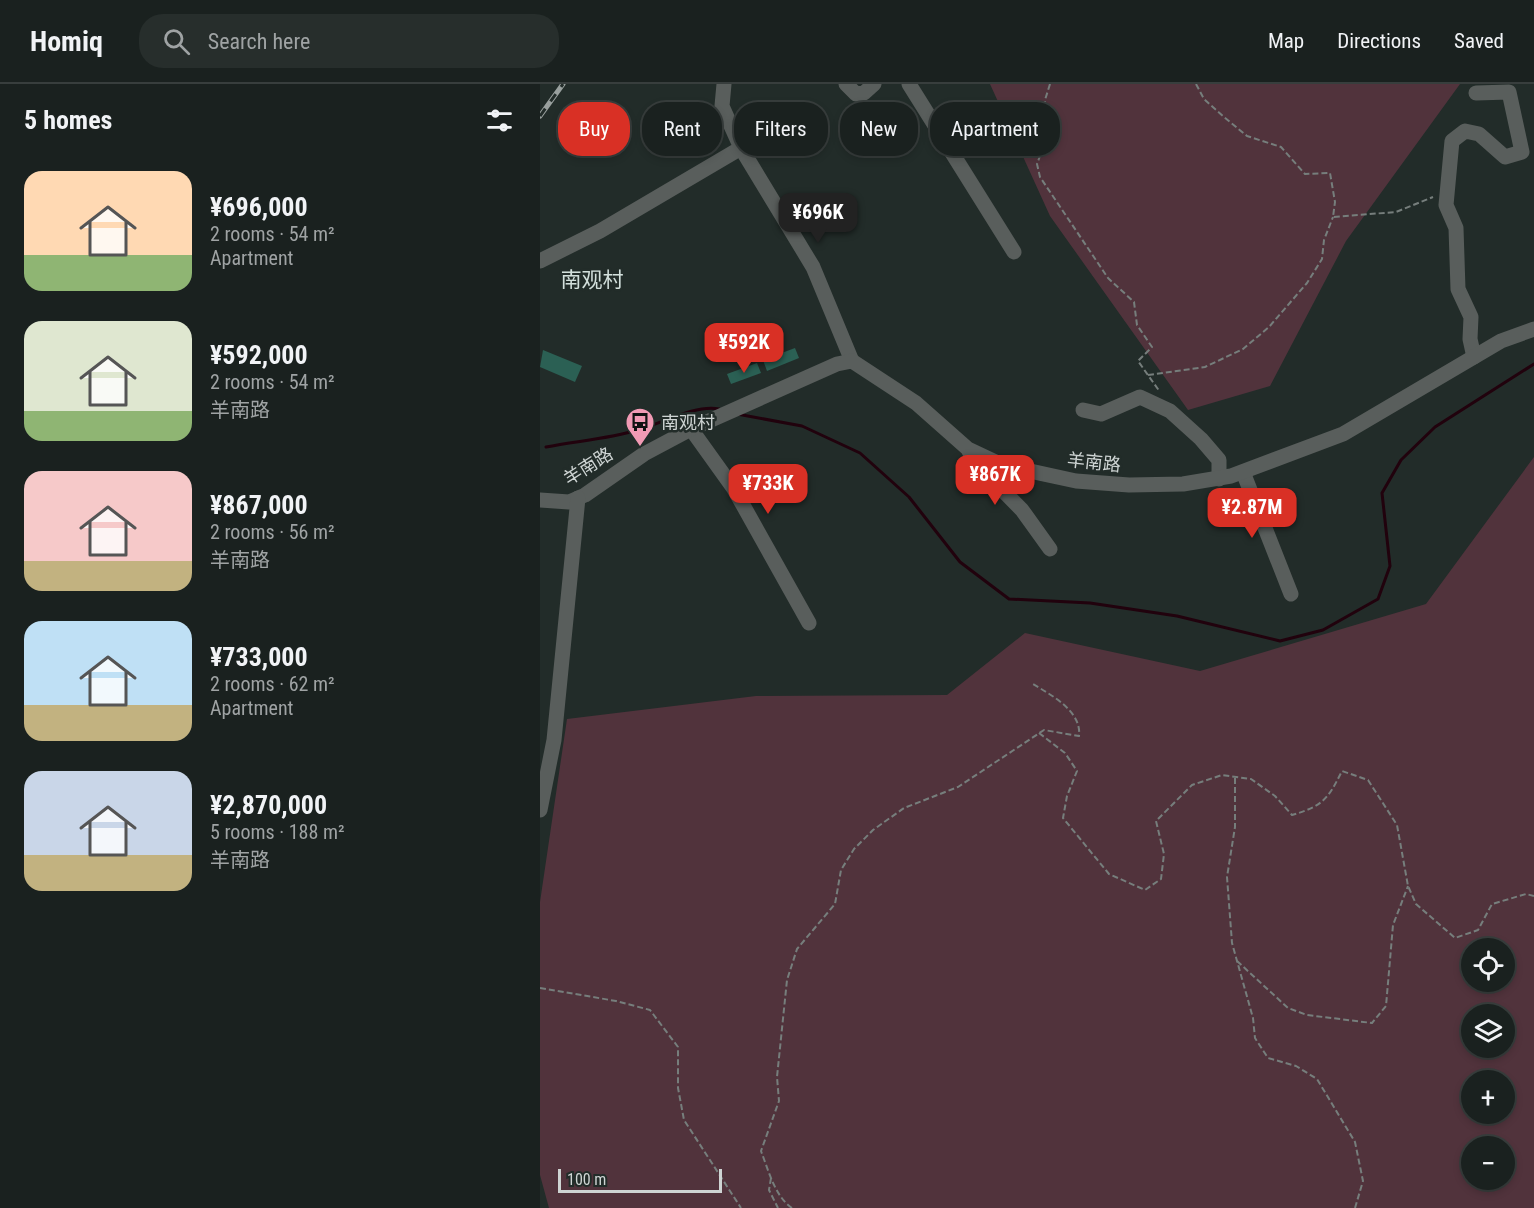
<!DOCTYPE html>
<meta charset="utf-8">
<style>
:root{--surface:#1a211f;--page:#272e2c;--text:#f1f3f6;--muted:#9fa3a4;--line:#383e3d;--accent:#d93025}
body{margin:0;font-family:"Roboto Condensed","Noto Sans SC",sans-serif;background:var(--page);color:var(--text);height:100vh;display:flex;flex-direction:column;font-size:22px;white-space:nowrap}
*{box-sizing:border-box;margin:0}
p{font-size:20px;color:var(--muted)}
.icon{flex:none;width:33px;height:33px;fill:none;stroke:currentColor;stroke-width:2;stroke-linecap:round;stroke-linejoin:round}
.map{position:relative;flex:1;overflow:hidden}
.side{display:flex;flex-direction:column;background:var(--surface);width:540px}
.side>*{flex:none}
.banner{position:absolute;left:18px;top:18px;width:570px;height:54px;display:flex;gap:12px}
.tools{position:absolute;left:921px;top:854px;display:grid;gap:12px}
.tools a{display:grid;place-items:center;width:54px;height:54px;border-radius:50%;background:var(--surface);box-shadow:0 3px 9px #0003,0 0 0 2px var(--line);font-size:30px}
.scale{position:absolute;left:18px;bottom:15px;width:164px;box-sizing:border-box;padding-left:6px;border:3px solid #ced4d3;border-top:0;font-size:16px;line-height:21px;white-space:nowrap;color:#ced4d3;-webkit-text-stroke:4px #222c29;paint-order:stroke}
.price{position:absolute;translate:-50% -51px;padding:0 14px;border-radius:12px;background:var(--accent);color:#fff;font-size:20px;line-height:39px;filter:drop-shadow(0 2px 3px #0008)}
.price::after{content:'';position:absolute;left:50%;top:36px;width:18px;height:14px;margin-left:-9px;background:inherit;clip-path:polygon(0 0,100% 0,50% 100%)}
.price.active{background:#222;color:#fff}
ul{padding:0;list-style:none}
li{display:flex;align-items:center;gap:18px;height:150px;padding:0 24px}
li span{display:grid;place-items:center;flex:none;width:168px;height:120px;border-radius:18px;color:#555}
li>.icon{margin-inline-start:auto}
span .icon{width:72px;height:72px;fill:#fffc;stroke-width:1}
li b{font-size:26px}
h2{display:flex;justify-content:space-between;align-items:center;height:72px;padding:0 24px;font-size:26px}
.chip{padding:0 21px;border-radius:24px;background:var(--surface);box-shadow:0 3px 9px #0003,0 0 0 2px var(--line);font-size:21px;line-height:54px}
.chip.active{background:var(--accent);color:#fff}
header{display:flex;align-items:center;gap:36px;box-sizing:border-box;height:84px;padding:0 30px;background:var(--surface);border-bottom:2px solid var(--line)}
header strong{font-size:28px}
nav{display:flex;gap:33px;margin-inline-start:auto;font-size:21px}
.search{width:420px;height:54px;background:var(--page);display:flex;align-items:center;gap:15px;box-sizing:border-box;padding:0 21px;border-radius:24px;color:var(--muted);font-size:22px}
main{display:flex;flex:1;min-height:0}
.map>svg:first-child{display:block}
.green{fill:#51333c;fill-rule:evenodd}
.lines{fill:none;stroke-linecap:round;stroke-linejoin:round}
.stream{stroke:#21020d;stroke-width:3}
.building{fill:#2b6054}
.path{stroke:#767e7c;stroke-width:2;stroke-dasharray:6 3;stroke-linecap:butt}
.minor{stroke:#595e5c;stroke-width:15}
.rail-casing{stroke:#99a09e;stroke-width:5}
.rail{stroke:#222c29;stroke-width:3;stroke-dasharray:9;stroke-linecap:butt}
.labels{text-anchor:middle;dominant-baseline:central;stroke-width:5;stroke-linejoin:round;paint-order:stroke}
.poi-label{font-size:18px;fill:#ced4d3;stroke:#222c29;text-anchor:start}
.street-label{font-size:18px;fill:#ced4d3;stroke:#222c29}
.quarter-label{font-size:21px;fill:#d3e0dc;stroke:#222c29}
</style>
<header>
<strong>Homiq</strong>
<div class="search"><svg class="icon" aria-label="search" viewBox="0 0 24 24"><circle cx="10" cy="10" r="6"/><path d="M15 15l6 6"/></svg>Search here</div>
<nav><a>Map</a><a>Directions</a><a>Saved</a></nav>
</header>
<main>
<section class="side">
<h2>5 homes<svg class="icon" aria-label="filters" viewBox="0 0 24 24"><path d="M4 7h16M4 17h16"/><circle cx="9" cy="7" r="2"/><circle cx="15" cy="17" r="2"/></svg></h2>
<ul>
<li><span style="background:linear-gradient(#ffd9b3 70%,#8fb573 0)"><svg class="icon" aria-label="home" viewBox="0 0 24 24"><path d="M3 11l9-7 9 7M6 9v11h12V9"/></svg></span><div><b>¥696,000</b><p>2 rooms · 54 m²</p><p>Apartment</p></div></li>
<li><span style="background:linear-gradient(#dfe7d0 75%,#8fb573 0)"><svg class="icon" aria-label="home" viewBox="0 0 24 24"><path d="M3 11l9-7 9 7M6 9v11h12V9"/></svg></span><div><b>¥592,000</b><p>2 rooms · 54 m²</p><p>羊南路</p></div></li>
<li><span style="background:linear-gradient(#f6c9c9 75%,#c2b280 0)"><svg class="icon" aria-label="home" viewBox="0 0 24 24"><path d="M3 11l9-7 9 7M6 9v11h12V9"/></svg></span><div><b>¥867,000</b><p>2 rooms · 56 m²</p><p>羊南路</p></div></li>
<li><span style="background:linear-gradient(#bfe0f5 70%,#c2b280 0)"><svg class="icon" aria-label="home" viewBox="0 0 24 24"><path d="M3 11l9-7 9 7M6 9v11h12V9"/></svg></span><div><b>¥733,000</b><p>2 rooms · 62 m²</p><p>Apartment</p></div></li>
<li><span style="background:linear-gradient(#c9d6e8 70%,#c2b280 0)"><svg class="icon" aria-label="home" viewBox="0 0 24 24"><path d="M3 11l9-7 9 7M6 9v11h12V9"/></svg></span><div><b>¥2,870,000</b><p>5 rooms · 188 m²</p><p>羊南路</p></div></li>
</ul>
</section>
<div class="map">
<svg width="994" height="1124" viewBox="0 0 994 1124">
<rect width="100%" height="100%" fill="#222c29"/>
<g class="green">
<polygon points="450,0 920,0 806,157 730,302 648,326 510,132"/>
<path d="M 994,373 L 994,1124 L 9,1124 L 0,1091 L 0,818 L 27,635 L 216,612 L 407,611 L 485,549 L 660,587 L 886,520 ZM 932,864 L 964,864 L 964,897 L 932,897 ZM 932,930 L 964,930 L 964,963 L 932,963 ZM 932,996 L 964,996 L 964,1029 L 932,1029 ZM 932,1062 L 964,1062 L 964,1095 L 932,1095 Z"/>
</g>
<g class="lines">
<g class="stream">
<polyline points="197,330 262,342 320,369 369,413 420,478 469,515 550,519 637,532 740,557 783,546 838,515 850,482 842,409 861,376 895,343 994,280"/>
<path d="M 6,363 C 36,357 68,355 98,346 C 120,340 156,320 179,325"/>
</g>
</g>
<g class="building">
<polygon points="215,254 219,264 191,274 187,264"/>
<polygon points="255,264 259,274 227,287 223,276"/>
<polygon points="3,266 42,282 35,298 0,283"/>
<polygon points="217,279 221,289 191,300 187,290"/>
</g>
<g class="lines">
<g class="path">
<polyline points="510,0 505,16 503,64 497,80 500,93 568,194 594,218 597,241 612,263 598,277 620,308"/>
<polyline points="656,0 664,15 684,33 707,52 741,63 765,90 790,89 795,118 793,133 856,128 893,113"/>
<polyline points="608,291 665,283 703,265 729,243 767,199 782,175 784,156 793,133"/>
<path d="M 499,649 L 525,669 L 537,687 L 527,712 L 523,734 L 569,790 L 605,806 L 621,795 L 624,770 L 616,737 L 652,701 L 682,691 L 711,695 L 735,712 L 752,731 C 783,722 788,715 802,687 L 828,696 L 857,741 L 868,802 L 876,820 L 915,854 L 938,846 L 952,820 L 986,810 L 994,812"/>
<polyline points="695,694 695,743 687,793 692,859 713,934 715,954 728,974 756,982 777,995 815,1058 823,1097 815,1124"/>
<polyline points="697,877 748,924 767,931 832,939 846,922 853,841 868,802"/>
<polyline points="0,904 76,917 110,926 138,963 138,1004 144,1036 201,1124"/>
<polyline points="231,1094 229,1106 238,1124"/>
<path d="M 252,1124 C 235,1113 228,1085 221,1067 L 239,1017 L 237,993 L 247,896 L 257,865 L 295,820 L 301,786 L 314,765 L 333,746 L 364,724 L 418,703 L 504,646 L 539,652 C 542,627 511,611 493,600"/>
</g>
<g class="minor">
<polyline points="306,0 316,10 324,9 334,0"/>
<polyline points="369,0 474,168"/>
<polyline points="201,64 273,183 312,277"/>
<polyline points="0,177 60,147 201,64 182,22 184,0"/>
<polyline points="934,273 930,255 931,233 918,205 916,144 906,121 912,57 925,47 939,50 965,73 982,68 969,8 936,9"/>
<polyline points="543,326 561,330 600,313 630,327 661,355 679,376 679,395"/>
<polyline points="151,345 194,405 269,539"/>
<polyline points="429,367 433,376 482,426 510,465"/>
<polyline points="703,388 751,510"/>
<polyline points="0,416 29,418 45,411 104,370 151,345 297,280 312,277 376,319 428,365 462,381 536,397 589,401 643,400 691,392 803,350 961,257 994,245"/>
<polyline points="0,726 14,656 38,414"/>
</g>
<g class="rail-casing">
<polyline id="rail" points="0,32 23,0"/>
</g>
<use href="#rail" class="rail"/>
</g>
<defs>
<g id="bus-pin" transform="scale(1.5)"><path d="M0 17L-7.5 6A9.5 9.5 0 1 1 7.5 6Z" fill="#f19ab4" stroke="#222c29"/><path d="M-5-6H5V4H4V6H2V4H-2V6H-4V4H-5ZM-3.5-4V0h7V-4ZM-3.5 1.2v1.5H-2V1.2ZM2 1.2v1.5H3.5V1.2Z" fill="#111"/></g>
</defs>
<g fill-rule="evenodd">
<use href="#bus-pin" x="100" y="338"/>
</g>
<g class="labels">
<g class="poi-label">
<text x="121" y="338">南观村</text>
</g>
<g class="street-label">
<text transform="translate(554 378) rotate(6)">羊南路</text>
<text transform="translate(48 382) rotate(-32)">羊南路</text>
</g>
<g class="quarter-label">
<text x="52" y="196">南观村</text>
</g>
</g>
</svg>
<div class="tools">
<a><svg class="icon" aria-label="locate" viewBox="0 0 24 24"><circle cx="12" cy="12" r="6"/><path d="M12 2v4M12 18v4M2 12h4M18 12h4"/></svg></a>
<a><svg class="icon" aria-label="layers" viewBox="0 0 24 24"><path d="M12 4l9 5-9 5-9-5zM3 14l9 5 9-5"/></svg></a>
<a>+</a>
<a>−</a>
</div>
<div class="scale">100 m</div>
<b class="price active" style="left:278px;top:160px">¥696K</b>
<b class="price" style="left:204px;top:290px">¥592K</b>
<b class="price" style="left:455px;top:422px">¥867K</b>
<b class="price" style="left:228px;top:431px">¥733K</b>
<b class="price" style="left:712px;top:455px">¥2.87M</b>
<div class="banner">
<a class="chip active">Buy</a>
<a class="chip">Rent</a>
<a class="chip">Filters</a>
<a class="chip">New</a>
<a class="chip">Apartment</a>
</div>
</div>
</main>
